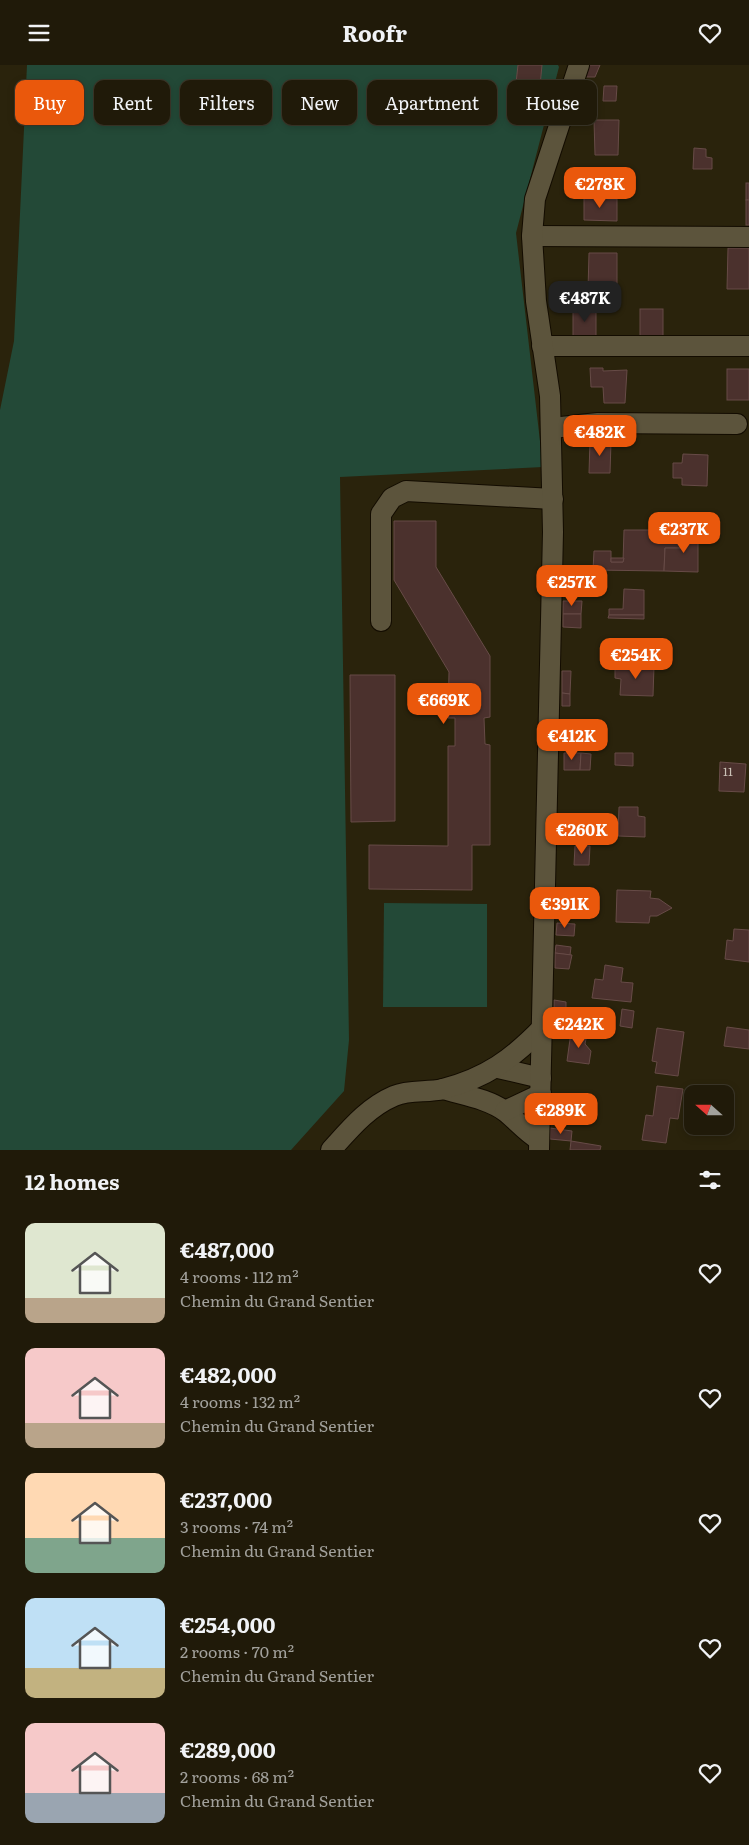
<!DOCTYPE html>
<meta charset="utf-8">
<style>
:root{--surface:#201a09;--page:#282312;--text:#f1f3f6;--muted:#a2a19c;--line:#3d382a;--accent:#ea580c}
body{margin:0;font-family:Literata,serif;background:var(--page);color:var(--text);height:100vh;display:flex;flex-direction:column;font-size:19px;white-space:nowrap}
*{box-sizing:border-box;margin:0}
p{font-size:16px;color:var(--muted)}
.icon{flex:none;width:28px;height:28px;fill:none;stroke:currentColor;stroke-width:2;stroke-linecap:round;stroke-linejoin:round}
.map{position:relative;height:1085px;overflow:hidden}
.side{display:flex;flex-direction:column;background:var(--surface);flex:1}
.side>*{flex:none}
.top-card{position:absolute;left:15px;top:15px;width:720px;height:45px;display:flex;gap:10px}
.needle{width:32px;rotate:291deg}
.buttons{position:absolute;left:684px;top:1020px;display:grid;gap:10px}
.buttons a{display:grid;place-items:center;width:50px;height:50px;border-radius:10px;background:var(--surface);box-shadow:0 2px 8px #0003,0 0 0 1px var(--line);font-size:25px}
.price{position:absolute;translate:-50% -42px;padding:0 11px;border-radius:10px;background:var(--accent);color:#fff;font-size:16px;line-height:32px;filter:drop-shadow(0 1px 2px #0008)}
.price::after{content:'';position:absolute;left:50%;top:30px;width:15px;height:11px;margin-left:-8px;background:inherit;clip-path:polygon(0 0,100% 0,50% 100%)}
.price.active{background:#222;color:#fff}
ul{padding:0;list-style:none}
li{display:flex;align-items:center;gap:15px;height:125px;padding:0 25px}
li span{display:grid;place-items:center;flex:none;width:140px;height:100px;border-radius:10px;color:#555}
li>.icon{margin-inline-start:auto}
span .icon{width:60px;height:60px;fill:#fffc;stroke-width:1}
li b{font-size:21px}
h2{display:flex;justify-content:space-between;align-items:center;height:60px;padding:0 25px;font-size:21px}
.pill{padding:0 18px;border-radius:10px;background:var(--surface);box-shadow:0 2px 8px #0003,0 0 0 1px var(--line);font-size:18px;line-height:45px}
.pill.active{background:var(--accent);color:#fff}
header{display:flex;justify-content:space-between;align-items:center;height:65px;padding:0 25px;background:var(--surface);font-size:22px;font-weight:700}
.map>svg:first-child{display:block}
.green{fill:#234937}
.building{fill:#4b312d;stroke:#674b47}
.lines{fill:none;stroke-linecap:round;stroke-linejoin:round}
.minor-casing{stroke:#130c00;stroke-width:22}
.minor{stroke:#5c543c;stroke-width:20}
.labels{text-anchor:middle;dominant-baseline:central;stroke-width:4;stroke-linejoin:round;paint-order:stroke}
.number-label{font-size:12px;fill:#cac1b6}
</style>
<header><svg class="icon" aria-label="menu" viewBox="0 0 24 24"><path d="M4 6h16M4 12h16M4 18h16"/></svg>Roofr<svg class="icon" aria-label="heart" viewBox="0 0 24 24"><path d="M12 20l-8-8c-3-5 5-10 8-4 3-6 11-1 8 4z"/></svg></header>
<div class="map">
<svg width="749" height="1085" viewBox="0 0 749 1085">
<rect width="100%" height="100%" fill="#2a230c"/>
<g class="green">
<polygon points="27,0 558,0 559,2 516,168 543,402 340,412 349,975 344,1026 291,1085 0,1085 0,345 14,276"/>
<polygon points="384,838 487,839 487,942 383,942"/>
</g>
<g class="building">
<polygon points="518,0 542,0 540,21 516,18"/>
<polygon points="589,0 600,0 595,12 585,12"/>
<polygon points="604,21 617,21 616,36 603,36"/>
<polygon points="594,55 619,55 618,90 595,90"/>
<polygon points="694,83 706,84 706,92 712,93 712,104 693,104"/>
<polygon points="585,116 617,116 617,134 584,133"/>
<rect x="746" y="118" width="3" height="17"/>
<polygon points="584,133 617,134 617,156 584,155"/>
<rect x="746" y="135" width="3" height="25"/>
<polygon points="728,183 749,183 749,224 727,224"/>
<polygon points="589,188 617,188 617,225 588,225"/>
<polygon points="596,243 596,274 573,273 573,244"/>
<rect x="640" y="244" width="23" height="30"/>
<polygon points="590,303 603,303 603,306 627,305 625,338 604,338 603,322 591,322"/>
<rect x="727" y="304" width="22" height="31"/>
<polygon points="590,376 611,377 610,408 589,408"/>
<polygon points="683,389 708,390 707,421 682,420 682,413 673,413 673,398 682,398"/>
<polygon points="394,456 436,456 436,502 490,591 490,652 484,653 485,679 490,680 490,780 472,780 472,825 369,824 369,780 448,781 448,681 455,681 455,653 448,653 449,607 394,515"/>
<polygon points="624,465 683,465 682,483 665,483 664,506 593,505 594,486 611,486 611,497 623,497"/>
<polygon points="683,465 698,465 698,507 664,506 665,483 682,483"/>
<polygon points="611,493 624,493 623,497 611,497"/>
<polygon points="624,524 644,525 644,550 609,550 609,544 623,544"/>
<polygon points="563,536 582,536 581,549 563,549"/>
<polygon points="563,549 581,549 581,563 563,562"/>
<polygon points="609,550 644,550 644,554 608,553"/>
<polygon points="615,600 654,601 653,631 620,630 621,614 615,613"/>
<polygon points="562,606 571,606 570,629 562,628"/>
<polygon points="350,610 395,610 395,756 351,757"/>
<polygon points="562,628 570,629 570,641 562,641"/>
<polygon points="564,688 581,688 580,705 564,705"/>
<polygon points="581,688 591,689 590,705 580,705"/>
<polygon points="615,688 633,688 633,701 615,700"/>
<polygon points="720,697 746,699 744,727 719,726"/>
<polygon points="619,742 638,742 638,751 645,752 645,772 618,771"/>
<polygon points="575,781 590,781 589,800 574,800"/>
<polygon points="617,825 651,826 650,833 659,834 672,843 657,851 650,851 649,858 616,857"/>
<polygon points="557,858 575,859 574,871 556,870"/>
<polygon points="734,864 749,865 749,897 725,894 727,875 733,876"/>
<polygon points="556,880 571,882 570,890 555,888"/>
<polygon points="555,888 572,890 569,904 555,903"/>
<polygon points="605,900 623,903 621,917 633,918 631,937 592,933 595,914 603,915"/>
<polygon points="554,935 566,937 566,947 554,944"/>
<polygon points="622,944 634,946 632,963 620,961"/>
<polygon points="727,962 749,965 749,984 724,981"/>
<polygon points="657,963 684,967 678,1011 655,1008 657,997 652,996"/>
<polygon points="571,967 587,969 585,979 591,986 589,999 567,996"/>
<polygon points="657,1021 683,1024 678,1054 670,1053 666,1078 642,1075 646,1050 653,1051"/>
<polygon points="550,1063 572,1066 571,1076 550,1074"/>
<polygon points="571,1076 601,1081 600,1085 570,1085"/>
</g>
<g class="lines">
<g class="minor-casing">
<g id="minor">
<polyline points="532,171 749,172"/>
<polyline points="542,281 749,281"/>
<polyline points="552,363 598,358 737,359"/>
<polyline points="381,556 381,449 392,433 406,426 553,434"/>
<polyline points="498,1003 541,1013"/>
<path d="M 443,1024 C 463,1030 489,1034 506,1047 C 518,1057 525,1066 539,1075"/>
<polyline points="505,1046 541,1029"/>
<path d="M 331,1085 C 350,1064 368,1042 394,1031 C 410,1024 427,1028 443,1024 C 486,1013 512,994 542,963"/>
<polyline points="539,1085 553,467 550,331 536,236 532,171 535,134 579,0"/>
</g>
</g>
<use href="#minor" class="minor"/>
</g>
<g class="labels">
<g class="number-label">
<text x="728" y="706">11</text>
</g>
</g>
</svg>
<div class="buttons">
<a><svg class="needle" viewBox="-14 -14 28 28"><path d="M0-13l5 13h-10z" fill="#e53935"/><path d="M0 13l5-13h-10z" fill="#a2a19c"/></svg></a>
</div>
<b class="price" style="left:600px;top:144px">€278K</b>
<b class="price active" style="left:585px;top:258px">€487K</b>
<b class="price" style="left:600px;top:392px">€482K</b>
<b class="price" style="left:684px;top:489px">€237K</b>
<b class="price" style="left:572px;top:542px">€257K</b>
<b class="price" style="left:636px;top:615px">€254K</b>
<b class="price" style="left:444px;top:660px">€669K</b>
<b class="price" style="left:572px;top:696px">€412K</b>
<b class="price" style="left:582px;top:790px">€260K</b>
<b class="price" style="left:565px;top:864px">€391K</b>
<b class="price" style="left:579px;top:984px">€242K</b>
<b class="price" style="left:561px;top:1070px">€289K</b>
<div class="top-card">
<a class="pill active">Buy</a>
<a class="pill">Rent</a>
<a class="pill">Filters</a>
<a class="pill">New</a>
<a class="pill">Apartment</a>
<a class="pill">House</a>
</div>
</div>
<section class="side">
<h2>12 homes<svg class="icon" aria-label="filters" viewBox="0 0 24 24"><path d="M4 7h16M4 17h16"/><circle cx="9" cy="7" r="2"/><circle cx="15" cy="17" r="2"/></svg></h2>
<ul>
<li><span style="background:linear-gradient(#dfe7d0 75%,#b9a48a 0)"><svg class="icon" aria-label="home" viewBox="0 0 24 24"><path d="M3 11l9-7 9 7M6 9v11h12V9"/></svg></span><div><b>€487,000</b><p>4 rooms · 112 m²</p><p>Chemin du Grand Sentier</p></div><svg class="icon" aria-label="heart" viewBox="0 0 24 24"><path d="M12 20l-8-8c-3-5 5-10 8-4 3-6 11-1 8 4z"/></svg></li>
<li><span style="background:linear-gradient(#f6c9c9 75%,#b9a48a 0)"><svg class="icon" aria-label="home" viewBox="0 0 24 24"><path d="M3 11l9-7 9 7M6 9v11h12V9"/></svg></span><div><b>€482,000</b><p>4 rooms · 132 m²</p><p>Chemin du Grand Sentier</p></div><svg class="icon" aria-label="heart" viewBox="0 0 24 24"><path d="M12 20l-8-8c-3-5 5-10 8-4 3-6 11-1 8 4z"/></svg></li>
<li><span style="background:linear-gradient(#ffd9b3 65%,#7fa58c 0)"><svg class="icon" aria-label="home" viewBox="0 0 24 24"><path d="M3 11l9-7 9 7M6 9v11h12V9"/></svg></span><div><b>€237,000</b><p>3 rooms · 74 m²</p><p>Chemin du Grand Sentier</p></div><svg class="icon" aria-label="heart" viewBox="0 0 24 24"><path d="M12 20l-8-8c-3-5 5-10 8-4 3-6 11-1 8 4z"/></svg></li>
<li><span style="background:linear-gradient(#bfe0f5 70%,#c2b280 0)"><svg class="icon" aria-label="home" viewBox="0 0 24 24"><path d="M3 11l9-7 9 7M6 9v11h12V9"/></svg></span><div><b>€254,000</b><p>2 rooms · 70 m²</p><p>Chemin du Grand Sentier</p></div><svg class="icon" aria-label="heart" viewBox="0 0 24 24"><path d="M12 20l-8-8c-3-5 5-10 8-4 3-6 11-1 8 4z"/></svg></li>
<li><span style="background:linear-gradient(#f6c9c9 70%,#9aa5b1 0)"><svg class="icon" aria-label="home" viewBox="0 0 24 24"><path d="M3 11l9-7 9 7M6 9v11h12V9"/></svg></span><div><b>€289,000</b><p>2 rooms · 68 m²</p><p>Chemin du Grand Sentier</p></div><svg class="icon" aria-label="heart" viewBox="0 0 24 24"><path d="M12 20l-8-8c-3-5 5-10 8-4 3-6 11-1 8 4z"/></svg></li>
</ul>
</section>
